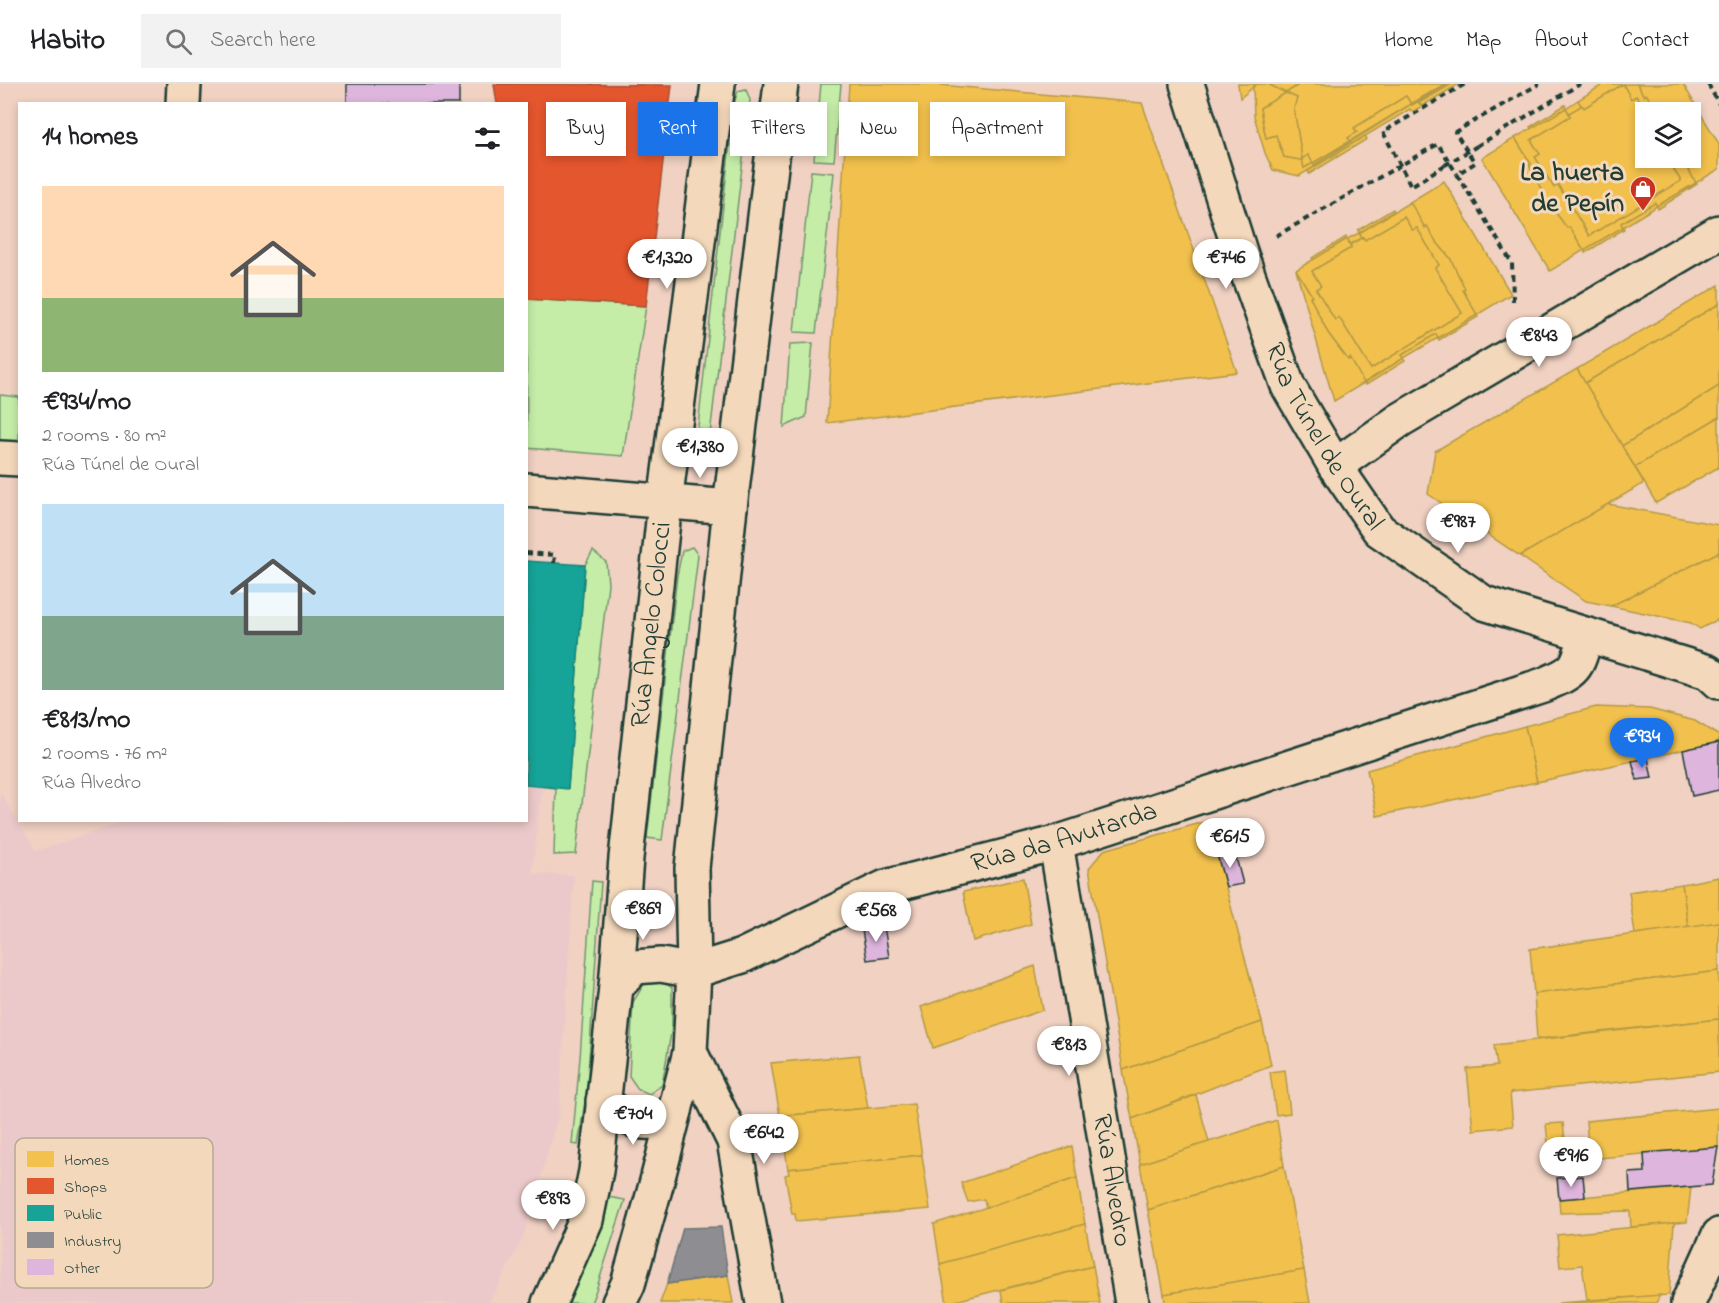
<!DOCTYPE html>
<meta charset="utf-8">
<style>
:root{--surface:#fff;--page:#f2f2f2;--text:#202124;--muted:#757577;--line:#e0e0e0;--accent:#1a73e8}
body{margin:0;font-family:"Indie Flower",sans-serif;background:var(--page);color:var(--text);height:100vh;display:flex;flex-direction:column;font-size:22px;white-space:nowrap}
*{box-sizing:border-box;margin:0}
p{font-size:20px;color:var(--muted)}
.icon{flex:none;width:33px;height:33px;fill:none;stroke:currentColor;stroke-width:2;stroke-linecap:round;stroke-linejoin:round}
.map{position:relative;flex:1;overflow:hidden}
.side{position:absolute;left:18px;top:18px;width:510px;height:720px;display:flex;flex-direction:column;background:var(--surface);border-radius:0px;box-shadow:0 3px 9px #0003}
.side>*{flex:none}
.banner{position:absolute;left:546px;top:18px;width:570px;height:54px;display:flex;gap:12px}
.buttons{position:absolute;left:1635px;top:18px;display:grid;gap:12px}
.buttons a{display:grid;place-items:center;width:66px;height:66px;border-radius:0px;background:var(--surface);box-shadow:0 3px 9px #0003;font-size:30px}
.price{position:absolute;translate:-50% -51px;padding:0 14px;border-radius:21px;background:#fff;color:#222;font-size:20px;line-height:39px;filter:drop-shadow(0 2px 3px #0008)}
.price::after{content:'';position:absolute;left:50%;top:36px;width:18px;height:14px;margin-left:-9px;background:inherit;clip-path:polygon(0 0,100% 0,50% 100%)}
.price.active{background:var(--accent);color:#fff}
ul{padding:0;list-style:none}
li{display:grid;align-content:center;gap:12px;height:318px;padding:0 24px}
li span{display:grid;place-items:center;height:186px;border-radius:0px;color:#555}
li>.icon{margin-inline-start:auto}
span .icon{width:108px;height:108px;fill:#fffc;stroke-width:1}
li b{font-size:26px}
h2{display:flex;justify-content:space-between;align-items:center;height:72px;padding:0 24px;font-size:26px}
.pill{padding:0 21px;border-radius:0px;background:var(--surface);box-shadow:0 3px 9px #0003;font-size:21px;line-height:54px}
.pill.active{background:var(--accent);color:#fff}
header{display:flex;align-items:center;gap:36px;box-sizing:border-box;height:84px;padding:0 30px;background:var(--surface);border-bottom:2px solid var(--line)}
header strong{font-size:28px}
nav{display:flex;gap:33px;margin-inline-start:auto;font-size:21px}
.search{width:420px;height:54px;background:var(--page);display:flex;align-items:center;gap:15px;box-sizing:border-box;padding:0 21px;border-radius:0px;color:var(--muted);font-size:22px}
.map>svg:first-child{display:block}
.built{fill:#ebc9ca}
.green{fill:#c5eda8;stroke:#72956e;stroke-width:1.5}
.homes{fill:#f2c14e;stroke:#b39946;stroke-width:1.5}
.shops{fill:#e4572e;stroke:#a94f30;stroke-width:1.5}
.public{fill:#17a398;stroke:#19847a;stroke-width:1.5}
.industry{fill:#8d8d92;stroke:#6c7576;stroke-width:1.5}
.building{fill:#deb5dc;stroke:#1f3d34;stroke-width:1.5}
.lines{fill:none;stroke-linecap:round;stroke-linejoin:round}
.pedestrian-casing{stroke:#1f3d34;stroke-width:38}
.minor-casing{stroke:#1f3d34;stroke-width:38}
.path{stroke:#1f3d34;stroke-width:4;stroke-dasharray:6 4.5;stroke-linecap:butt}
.pedestrian{stroke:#f4d8bb;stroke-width:33}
.minor{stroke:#f4d8bb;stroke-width:33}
.path-bridge{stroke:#1f3d34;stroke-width:4;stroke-dasharray:6 4.5;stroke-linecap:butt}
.labels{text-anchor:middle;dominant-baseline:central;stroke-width:6;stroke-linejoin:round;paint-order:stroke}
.poi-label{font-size:27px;font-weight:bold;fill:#1f3d34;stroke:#f4d8bb;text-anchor:end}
.street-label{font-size:27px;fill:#1f3d34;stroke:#f4d8bb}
.key{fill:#f4d8bb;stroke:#b4aa92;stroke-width:1.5}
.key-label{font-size:16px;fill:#1f3d34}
</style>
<header>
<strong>Habito</strong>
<div class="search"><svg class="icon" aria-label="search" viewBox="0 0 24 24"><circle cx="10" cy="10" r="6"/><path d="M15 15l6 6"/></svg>Search here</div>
<nav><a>Home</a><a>Map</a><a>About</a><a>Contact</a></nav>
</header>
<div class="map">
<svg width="1719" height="1219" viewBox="0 0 1719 1219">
<rect width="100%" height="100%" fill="#f0d1c2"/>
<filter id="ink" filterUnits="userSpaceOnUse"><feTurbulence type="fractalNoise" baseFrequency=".0167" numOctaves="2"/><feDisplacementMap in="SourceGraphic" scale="12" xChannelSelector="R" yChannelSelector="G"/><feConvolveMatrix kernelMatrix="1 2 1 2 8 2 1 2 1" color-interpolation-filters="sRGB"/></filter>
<g filter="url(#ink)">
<polygon class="built" points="527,701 542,702 532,790 574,791 559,1029 523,1154 489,1219 0,1219 0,708 36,767 125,737 526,736"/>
<g class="green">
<polygon points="821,0 841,0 834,77 814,76"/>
<polygon points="746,5 750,16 708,367 704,375 696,372 696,360 735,16 738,7"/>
<polygon points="811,87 834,89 816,249 794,248"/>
<polygon points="526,215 646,222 623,372 527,364"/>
<polygon points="813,259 806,333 784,343 790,260"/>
<polygon points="0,311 19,313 19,363 0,361"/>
<polygon points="692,463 698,471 696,488 662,756 647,754 677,492 682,467"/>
<polygon points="593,467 606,478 608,500 576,770 554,771 556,703 568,704 585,481"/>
<polygon points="592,797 601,798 587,1005 578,1061 572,1060 580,974"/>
<polygon points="657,893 672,904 672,943 662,1001 649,1010 638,1005 629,992 633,918 646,897"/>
<polygon points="608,1113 625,1116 596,1206 591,1219 567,1219 580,1190"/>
</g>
<g class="homes">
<polygon points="849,0 928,0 1142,19 1237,288 827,339"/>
<polygon points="1238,0 1257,0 1240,14"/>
<polygon points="1257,0 1268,0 1286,9 1260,24 1263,40 1266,54 1276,51 1284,73 1300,76 1302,75 1304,84 1313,79 1314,81 1411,20 1412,21 1448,0 1452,0 1419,19 1422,22 1412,28 1410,25 1299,92 1273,86 1265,69 1254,32 1253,3"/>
<polygon points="1268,0 1300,0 1286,9"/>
<polygon points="1300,0 1445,0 1411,20 1406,12 1354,44 1357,48 1348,54 1350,57 1313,79 1308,71 1302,75 1294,24 1297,14 1286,9"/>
<polygon points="1445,0 1448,0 1412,21 1411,20"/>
<polygon points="1452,0 1459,0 1422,22 1419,19"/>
<polygon points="1604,0 1637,0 1644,12 1646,10 1659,28 1646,28 1636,12 1631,15 1623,0 1584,24 1581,22 1578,16"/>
<polygon points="1623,0 1631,15 1636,12 1646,28 1646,74 1667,74 1681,97 1589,152 1558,101 1554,104 1535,73 1540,70 1531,56 1570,32 1569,29 1582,21 1584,24"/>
<polygon points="1637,0 1683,0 1719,60 1719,85 1696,99 1682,75 1690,74 1690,28 1659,28 1646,10 1644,12"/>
<polygon points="1286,9 1297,14 1294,24 1302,75 1300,76 1284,73 1276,51 1266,54 1263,40 1260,24"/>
<polygon points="1406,12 1411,20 1350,57 1348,54 1357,48 1354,44"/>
<polygon points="1578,16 1581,22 1569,29 1566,24"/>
<polygon points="1565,21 1566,24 1532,45 1530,43"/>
<polygon points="1566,24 1570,32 1531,56 1540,70 1535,73 1554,104 1558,101 1589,152 1681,97 1667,74 1684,74 1682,75 1696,99 1657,122 1655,119 1621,139 1623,143 1584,166 1569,143 1567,144 1547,117 1529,81 1531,80 1515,54"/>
<polygon points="1365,52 1367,55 1309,90 1308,87"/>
<polygon points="1515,54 1531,80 1529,81 1547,117 1567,144 1569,143 1584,166 1550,187 1482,74"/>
<polygon points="1350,57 1351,58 1314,81 1313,79"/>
<polygon points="1308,71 1313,79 1304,84 1302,75"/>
<polygon points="1444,97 1511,210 1477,231 1463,206 1465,205 1450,174 1435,156 1427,142 1425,144 1410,118"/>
<polygon points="1696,99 1697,100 1658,125 1657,122"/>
<polygon points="1410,118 1425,144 1427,142 1435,156 1450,174 1465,205 1463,206 1477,231 1438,254 1436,250 1402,271 1404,274 1364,299 1350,274 1348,276 1328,249 1310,213 1312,212 1296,186 1347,155 1351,164 1312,187 1321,202 1316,205 1335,236 1339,233 1371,285 1462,229 1435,184 1439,181 1417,144 1412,146 1404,133 1365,156 1359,149"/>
<polygon points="1655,119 1657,122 1623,143 1621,139"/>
<polygon points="1393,125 1394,127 1359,149 1358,146"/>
<polygon points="1404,133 1412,146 1417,144 1439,181 1435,184 1462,229 1371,285 1339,233 1335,236 1316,205 1321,202 1312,187 1351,164 1351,160 1363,153 1365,156"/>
<polygon points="1623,143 1624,145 1585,169 1584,166"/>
<polygon points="1359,149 1362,154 1351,160 1347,155"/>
<polygon points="1346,153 1347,155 1313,176 1312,174"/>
<polygon points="1296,186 1312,212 1310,213 1328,249 1348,276 1350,274 1364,299 1334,317"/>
<polygon points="1719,201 1719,220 1585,299 1577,285"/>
<polygon points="1719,220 1719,302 1622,362 1585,299"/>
<polygon points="1477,231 1478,233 1439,256 1438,254"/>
<polygon points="1436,250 1438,254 1404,274 1402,271"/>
<polygon points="1404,274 1405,277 1366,301 1364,299"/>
<polygon points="1577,285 1644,399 1520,472 1428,410 1435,367"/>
<polygon points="1719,302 1719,333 1635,383 1622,362"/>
<polygon points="1719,333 1719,383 1656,419 1635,383"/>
<polygon points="1608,420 1719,441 1719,468 1611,522 1586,517 1520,472"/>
<polygon points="1719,468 1719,535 1700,545 1691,539 1611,522"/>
<polygon points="1596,623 1650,625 1695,637 1716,650 1719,652 1719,658 1537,698 1525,642"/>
<polygon points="1525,642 1537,698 1377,732 1367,686"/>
<polygon points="1208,737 1262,938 1123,986 1089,784 1104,766"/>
<polygon points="1719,793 1719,838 1688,843 1682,800"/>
<polygon points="1023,794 1031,840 973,857 963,808"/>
<polygon points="1682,800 1688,843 1635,850 1629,808"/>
<polygon points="1719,838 1719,887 1534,910 1530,865"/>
<polygon points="1035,882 1043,926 933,964 921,923"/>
<polygon points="1719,887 1719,935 1537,955 1534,910"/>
<polygon points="1719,935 1719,988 1510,1009 1513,1042 1473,1046 1467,985 1497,982 1494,961"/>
<polygon points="1262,938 1271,981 1132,1035 1123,986"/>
<polygon points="859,971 868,1024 780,1032 771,979"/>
<polygon points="1285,986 1290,1029 1276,1031 1270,988"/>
<polygon points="1196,1011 1209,1058 1140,1080 1132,1035"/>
<polygon points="914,1020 922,1071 788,1085 780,1032"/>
<polygon points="1719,1024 1718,1063 1589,1075 1586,1037"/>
<polygon points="1277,1036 1284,1082 1148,1126 1140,1080"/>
<polygon points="1563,1039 1565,1057 1548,1059 1546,1040"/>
<polygon points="1072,1062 1077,1094 986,1124 984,1115 968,1118 961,1099"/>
<polygon points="922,1071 930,1125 796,1137 795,1130 792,1130 785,1091 789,1090 788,1085"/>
<polygon points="1284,1082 1304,1186 1164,1210 1148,1126"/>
<polygon points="1077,1094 1085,1140 940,1180 934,1140"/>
<polygon points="1691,1103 1687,1138 1631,1143 1630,1127 1560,1129 1559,1115"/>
<polygon points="1674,1139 1669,1211 1587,1216 1582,1181 1560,1183 1557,1151"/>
<polygon points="1085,1140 1093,1182 947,1219 940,1180"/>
<polygon points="1093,1182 1100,1219 1003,1219 1001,1206"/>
<polygon points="1304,1186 1310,1219 1165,1219 1164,1210"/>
<polygon points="728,1191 733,1219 660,1219 667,1200"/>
<polygon points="1660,1211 1656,1219 1558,1219 1601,1216"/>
</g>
<polygon class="shops" points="494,0 672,1 646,222 526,215 526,20 497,20"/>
<polygon class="public" points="526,477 585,481 568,705 526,701"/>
<polygon class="industry" points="721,1143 728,1191 667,1200 683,1144"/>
<g class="building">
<rect x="347" y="0" width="112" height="20"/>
<polygon points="1719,658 1719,706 1692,712 1683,666"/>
<polygon points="1648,674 1652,694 1637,696 1632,677"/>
<polygon points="1234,766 1243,800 1226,803 1217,770"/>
<polygon points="884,842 889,873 867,876 862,846"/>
<polygon points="1718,1063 1712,1101 1630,1108 1629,1089 1645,1088 1644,1069"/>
<polygon points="1583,1092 1585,1113 1559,1115 1557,1094"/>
</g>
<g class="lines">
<g class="pedestrian-casing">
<polyline id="pedestrian" points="0,374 20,375"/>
</g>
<g class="minor-casing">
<g id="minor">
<path id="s1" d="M 1187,0 L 1241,171 L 1288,302 L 1335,382 L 1379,446 L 1484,519 L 1708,588 L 1719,598"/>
<polyline points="183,20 184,0"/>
<polyline points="1335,382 1400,336 1719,148"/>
<polyline points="526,406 730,423"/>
<path id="s2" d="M 1056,759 L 1132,1219"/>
<path id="s3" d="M 616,903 L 635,883 L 661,881 L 694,887 L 742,872 L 886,803 L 1056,759 L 1543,601 C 1577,587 1577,585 1586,551"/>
<polyline points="690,968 734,1057 763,1219"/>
<path d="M 603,1017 C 617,1031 638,1042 659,1037 C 664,1035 670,1030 675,1027"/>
<path id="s4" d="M 549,1219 L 586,1136 L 596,1087 L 616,903 L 626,774 L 665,419 L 718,0"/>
<polyline points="619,1219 628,1200 656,1101 690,968 694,887 692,784 730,423 781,0"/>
<polyline points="1688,1219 1719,1151"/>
</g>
</g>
<g class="path">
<polyline points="1708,0 1719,20"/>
<polyline points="1477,62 1580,0"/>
<polyline points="1445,81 1411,102 1383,48 1465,0"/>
<polyline points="1276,152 1438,60 1457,90"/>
<polyline points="1513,217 1512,179 1457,90 1475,79 1455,48 1539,0"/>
<polyline points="526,469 555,471 554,479"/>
</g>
<use href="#pedestrian" class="pedestrian"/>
<use href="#minor" class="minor"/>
<polyline class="path-bridge" points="1445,81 1477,62"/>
</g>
</g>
<defs>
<g id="shop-pin" transform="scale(1.35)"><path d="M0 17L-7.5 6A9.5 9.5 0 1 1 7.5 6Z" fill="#c8321e" stroke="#f4d8bb"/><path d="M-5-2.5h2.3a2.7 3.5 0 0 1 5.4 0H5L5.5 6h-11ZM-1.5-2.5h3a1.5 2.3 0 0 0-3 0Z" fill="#fff"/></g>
</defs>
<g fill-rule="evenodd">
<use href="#shop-pin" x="1643" y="105"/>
</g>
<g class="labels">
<g class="poi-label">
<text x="1624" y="89">La huerta<tspan x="1624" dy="31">de Pepín</tspan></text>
</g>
<g class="street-label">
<text stroke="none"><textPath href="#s1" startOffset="380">Rúa Túnel de Oural</textPath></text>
<text stroke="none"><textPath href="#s4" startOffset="690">Rúa Angelo Colocci</textPath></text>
<text stroke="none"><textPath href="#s3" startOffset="482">Rúa da Avutarda</textPath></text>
<text stroke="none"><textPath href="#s2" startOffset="342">Rúa Alvedro</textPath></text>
</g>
</g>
<rect x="15" y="1054" width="198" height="150" rx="9" class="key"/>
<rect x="27" y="1067" width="27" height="16" fill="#f2c14e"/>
<rect x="27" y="1094" width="27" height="16" fill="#e4572e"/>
<rect x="27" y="1121" width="27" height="16" fill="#17a398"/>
<rect x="27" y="1148" width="27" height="16" fill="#8d8d92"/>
<rect x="27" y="1175" width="27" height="16" fill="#deb5dc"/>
<g class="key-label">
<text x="64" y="1081">Homes</text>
<text x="64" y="1108">Shops</text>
<text x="64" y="1135">Public</text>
<text x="64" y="1162">Industry</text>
<text x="64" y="1189">Other</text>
</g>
</svg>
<div class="buttons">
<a><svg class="icon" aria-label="layers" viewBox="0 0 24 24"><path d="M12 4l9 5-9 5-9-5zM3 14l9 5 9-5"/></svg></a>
</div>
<b class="price" style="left:667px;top:206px">€1,320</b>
<b class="price" style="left:1226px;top:206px">€746</b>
<b class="price" style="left:1539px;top:284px">€843</b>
<b class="price" style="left:700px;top:395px">€1,380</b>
<b class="price" style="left:1458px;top:470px">€987</b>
<b class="price active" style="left:1642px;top:685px">€934</b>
<b class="price" style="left:1230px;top:785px">€615</b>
<b class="price" style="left:643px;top:857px">€869</b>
<b class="price" style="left:876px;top:859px">€568</b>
<b class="price" style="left:1069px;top:993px">€813</b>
<b class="price" style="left:633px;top:1062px">€704</b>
<b class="price" style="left:764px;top:1081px">€642</b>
<b class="price" style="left:1571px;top:1104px">€916</b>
<b class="price" style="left:553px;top:1147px">€893</b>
<div class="banner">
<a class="pill">Buy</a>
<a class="pill active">Rent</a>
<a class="pill">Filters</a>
<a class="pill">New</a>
<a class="pill">Apartment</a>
</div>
<section class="side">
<h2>14 homes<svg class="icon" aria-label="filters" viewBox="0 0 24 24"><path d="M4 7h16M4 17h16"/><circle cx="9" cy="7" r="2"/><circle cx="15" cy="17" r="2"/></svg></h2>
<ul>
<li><span style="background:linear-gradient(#ffd9b3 60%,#8fb573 0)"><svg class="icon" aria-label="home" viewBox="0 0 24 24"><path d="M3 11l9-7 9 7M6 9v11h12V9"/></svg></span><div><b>€934/mo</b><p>2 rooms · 80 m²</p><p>Rúa Túnel de Oural</p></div></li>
<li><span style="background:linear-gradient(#bfe0f5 60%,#7fa58c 0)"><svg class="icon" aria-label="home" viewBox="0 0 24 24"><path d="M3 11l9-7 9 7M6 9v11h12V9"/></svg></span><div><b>€813/mo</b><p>2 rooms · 76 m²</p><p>Rúa Alvedro</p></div></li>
</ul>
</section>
</div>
